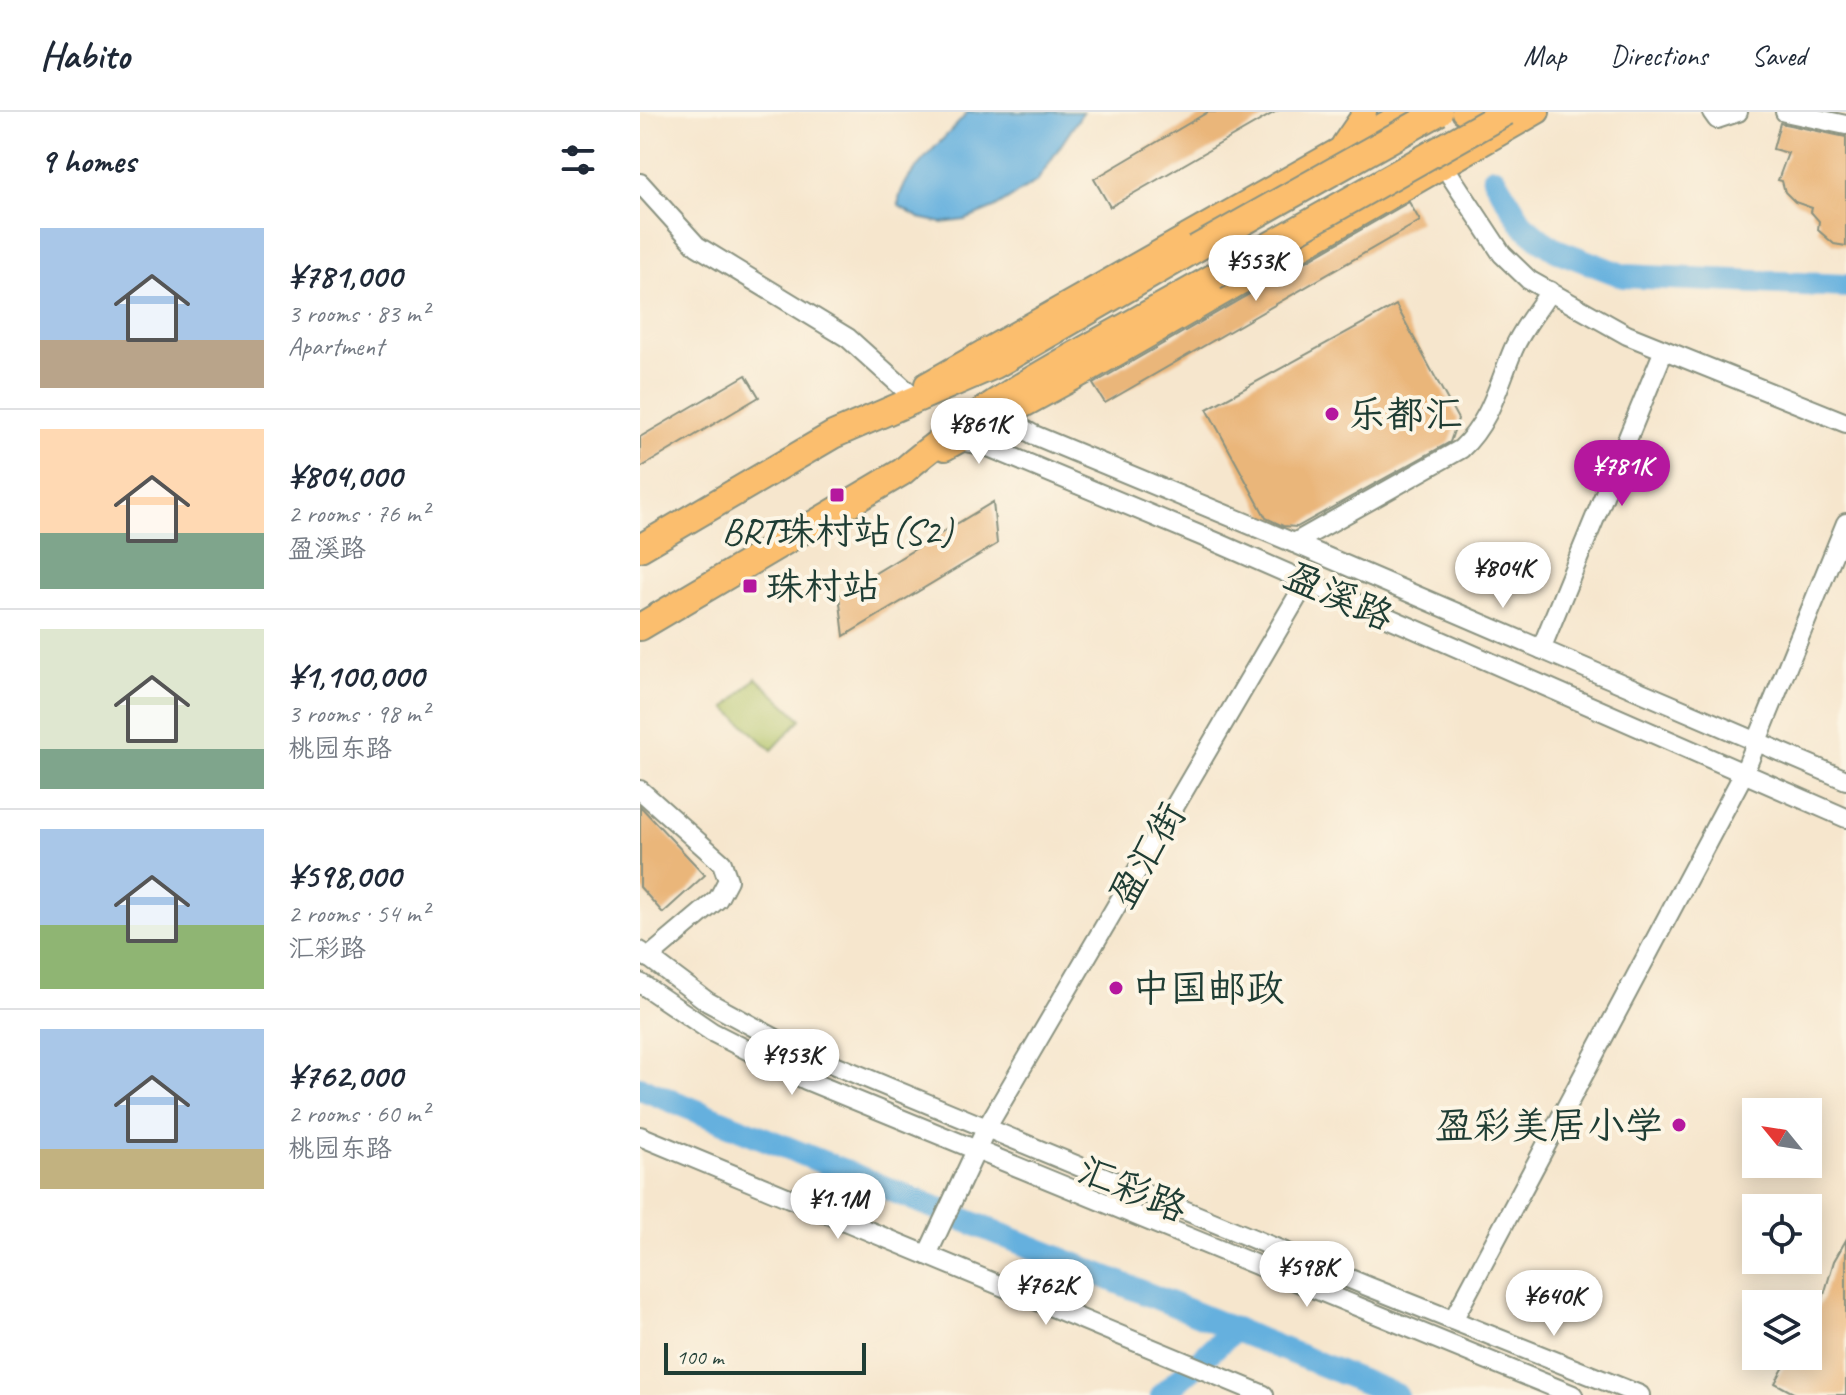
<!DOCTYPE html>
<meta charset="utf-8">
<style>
:root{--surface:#fff;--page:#f6f6f7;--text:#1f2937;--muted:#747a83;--line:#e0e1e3;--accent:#b5179e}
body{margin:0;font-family:Caveat,"LXGW WenKai TC",sans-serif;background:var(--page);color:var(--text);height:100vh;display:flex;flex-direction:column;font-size:30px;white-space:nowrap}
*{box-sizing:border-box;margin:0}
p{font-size:26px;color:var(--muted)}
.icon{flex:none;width:44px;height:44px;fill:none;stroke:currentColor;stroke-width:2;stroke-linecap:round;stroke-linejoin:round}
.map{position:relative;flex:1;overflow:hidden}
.side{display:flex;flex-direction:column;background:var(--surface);width:640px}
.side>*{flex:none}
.needle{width:52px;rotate:300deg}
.tools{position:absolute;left:1102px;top:986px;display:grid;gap:16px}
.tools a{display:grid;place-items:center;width:80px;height:80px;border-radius:0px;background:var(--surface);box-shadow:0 4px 20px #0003;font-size:40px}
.scale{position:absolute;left:24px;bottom:20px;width:202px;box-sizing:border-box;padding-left:8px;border:4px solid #1f3d34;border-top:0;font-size:22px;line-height:28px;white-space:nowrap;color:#1f3d34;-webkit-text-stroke:6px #fcf5e5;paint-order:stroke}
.price{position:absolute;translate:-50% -68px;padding:0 18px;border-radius:28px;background:#fff;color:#222;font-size:26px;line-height:52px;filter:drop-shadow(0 2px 4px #0008)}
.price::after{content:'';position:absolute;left:50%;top:48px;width:24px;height:18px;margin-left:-12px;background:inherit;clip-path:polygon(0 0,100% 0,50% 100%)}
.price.current{background:var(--accent);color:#fff}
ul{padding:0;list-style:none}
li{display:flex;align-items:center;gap:24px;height:200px;padding:0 40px}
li+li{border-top:2px solid var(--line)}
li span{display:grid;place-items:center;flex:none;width:224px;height:160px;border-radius:0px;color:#555}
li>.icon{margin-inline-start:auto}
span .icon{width:96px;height:96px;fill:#fffc;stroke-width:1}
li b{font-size:34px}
h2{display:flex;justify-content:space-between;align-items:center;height:96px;padding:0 40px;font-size:34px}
header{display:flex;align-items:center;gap:48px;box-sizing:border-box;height:112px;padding:0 40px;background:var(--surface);border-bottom:2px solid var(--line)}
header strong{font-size:38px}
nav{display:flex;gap:44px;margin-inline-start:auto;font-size:28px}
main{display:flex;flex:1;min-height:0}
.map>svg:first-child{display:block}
.green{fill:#b1c367;stroke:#68804e;stroke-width:2}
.water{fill:#65b0de;stroke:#427689;stroke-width:2}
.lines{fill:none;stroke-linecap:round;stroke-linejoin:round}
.river{stroke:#65b0de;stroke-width:24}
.building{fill:#eab67a}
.minor-casing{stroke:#8a9280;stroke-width:22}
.major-casing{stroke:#8a9280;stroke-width:26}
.highway-casing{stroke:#8a9280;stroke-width:30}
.minor{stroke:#fff;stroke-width:18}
.major{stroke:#fbbe6e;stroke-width:22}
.highway{stroke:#fbbe6e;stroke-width:26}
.highway-bridge-casing{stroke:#8a9280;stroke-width:30;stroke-linecap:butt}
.highway-bridge{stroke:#fbbe6e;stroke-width:26}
.poi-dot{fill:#b5179e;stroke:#fcf5e5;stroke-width:3}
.labels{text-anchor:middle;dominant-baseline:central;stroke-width:8;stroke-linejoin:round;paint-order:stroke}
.poi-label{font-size:38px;fill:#1f3d34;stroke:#fcf5e5;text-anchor:start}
.street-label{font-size:38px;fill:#1f3d34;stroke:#fcf5e5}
</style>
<header>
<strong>Habito</strong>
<nav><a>Map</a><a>Directions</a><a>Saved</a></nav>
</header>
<main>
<section class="side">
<h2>9 homes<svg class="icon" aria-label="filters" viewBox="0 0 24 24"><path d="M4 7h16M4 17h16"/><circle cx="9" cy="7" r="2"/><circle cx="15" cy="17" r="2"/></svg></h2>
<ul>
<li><span style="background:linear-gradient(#a9c7e8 70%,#b9a48a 0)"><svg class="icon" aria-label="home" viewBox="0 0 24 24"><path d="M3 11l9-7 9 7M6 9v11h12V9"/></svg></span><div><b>¥781,000</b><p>3 rooms · 83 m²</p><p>Apartment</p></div></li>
<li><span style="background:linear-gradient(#ffd9b3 65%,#7fa58c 0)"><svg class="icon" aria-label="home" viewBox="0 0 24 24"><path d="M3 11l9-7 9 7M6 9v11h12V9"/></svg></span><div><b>¥804,000</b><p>2 rooms · 76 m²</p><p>盈溪路</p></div></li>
<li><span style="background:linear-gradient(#dfe7d0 75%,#7fa58c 0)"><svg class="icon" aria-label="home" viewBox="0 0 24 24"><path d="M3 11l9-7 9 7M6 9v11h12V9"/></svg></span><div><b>¥1,100,000</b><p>3 rooms · 98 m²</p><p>桃园东路</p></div></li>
<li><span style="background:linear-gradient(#a9c7e8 60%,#8fb573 0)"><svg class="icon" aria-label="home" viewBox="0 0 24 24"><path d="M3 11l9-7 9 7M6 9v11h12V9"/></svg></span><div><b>¥598,000</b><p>2 rooms · 54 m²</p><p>汇彩路</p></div></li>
<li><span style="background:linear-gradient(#a9c7e8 75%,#c2b280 0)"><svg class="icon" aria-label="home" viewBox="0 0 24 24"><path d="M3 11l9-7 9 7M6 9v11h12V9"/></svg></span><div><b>¥762,000</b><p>2 rooms · 60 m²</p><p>桃园东路</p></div></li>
</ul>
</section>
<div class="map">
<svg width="1206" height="1283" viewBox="0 0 1206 1283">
<rect width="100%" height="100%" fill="#fcf5e5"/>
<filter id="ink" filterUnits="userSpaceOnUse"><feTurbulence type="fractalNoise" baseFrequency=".0125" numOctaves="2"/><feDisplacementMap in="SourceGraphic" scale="16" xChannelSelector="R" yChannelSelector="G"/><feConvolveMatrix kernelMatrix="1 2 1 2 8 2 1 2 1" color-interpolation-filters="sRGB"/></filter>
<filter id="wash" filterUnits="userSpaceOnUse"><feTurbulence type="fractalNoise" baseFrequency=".006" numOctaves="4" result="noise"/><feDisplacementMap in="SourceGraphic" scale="32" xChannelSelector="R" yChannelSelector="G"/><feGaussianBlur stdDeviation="1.8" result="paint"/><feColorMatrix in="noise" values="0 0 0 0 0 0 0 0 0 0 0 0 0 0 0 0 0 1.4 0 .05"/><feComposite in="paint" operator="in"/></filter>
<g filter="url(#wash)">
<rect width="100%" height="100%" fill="#f6e6cd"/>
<polygon class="green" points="116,566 161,607 132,638 86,596"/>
<path class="water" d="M 328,0 L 443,0 L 397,69 L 354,96 L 325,108 L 302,111 L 279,106 L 259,94 C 255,67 310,23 328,0 Z"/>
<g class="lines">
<g class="river">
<polyline points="854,66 883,113 901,128 916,138 984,164 1206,174"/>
<polyline points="0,976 756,1283"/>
<polyline points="522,1283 595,1217"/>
</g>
</g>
<g id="blocks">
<g class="building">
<polygon points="568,0 635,0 470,95 454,67"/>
<polygon points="1140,11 1206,25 1206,134 1194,132 1178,118 1179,109 1171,100 1172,96 1155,90 1145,80 1142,69 1138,68 1148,41 1133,37"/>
<polygon points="769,90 780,109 465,291 453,272"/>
<polygon points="756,193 818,307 810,330 657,415 643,414 626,406 567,297"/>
<polygon points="106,263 119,285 0,356 0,325"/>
<polygon points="353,390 357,432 204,524 199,483"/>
<polygon points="0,694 65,763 23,801 0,775"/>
<polygon points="1206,1128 1206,1283 1157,1283 1135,1271 1150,1244 1168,1244 1168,1212 1183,1186 1194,1149"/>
</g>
</g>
</g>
<g filter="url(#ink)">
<use href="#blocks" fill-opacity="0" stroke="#8a9280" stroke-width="2"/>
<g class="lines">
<g class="minor-casing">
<g id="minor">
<polyline points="1072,0 1077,7 1098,0"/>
<polyline points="1145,0 1206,13"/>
<polyline points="804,54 862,142 889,168 987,223 1206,311"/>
<polyline points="0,71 57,134 208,226 270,282"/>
<polyline points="371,302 380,315 394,323 654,431 1206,668"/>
<polyline points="320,329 346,334 576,430 1206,706"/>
<path d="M 654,431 L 821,337 C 850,310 858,274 873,238 C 882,217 898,198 910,179"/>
<polyline points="901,537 1024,238"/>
<polyline points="0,678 82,751 88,768 78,787 8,846"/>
<polyline points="0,839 68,890 149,934 727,1174 1000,1283"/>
<polyline points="0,871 72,920 166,968 933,1283"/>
<polyline points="0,1024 624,1283"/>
<polyline points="287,1143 347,1015 666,470"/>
<polyline points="813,1208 1104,661 1206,411"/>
</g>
</g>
<g class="major-casing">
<g id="major">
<polyline points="823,0 855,20"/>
<polyline points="703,32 725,0"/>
<polyline points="286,272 765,0"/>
<polyline points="305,337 446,260 898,0"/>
</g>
</g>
<g class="highway-casing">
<g id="highway">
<polyline points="0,436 193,323 355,253 555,137"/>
<path d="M 0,515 L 262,360 C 355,279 468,227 574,165"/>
</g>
</g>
<use href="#minor" class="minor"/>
<use href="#major" class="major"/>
<use href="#highway" class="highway"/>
<g class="highway-bridge-casing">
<g id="highway-bridge">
<polyline points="555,137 799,0"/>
<polyline points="574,165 866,0"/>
</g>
</g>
<use href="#highway-bridge" class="highway-bridge"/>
</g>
</g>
<g class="poi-dot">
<circle cx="692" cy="302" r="8"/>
<rect x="189" y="375" width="16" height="16" rx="4"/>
<rect x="102" y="466" width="16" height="16" rx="4"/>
<circle cx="476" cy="876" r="8"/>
<circle cx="1039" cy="1013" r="8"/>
</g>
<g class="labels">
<g class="poi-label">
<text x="708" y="302">乐都汇</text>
<text x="197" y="419" text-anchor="middle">BRT珠村站(S2)</text>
<text x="126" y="474">珠村站</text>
<text x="492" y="876">中国邮政</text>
<text x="1023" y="1013" text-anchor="end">盈彩美居小学</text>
</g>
<g class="street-label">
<text transform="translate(699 484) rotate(24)">盈溪路</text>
<text transform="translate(507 743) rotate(-60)">盈汇街</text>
<text transform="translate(492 1077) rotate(22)">汇彩路</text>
</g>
</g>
</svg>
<div class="tools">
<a><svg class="needle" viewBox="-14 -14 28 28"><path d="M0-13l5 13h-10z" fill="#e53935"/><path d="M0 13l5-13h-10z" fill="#747a83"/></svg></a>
<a><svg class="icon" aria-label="locate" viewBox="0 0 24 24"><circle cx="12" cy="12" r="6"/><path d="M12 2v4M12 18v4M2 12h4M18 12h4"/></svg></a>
<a><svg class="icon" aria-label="layers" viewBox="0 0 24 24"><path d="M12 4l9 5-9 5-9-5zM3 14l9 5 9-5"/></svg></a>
</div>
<div class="scale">100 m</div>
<b class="price" style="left:616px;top:191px">¥553K</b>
<b class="price" style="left:339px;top:354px">¥861K</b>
<b class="price current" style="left:982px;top:396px">¥781K</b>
<b class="price" style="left:863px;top:498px">¥804K</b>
<b class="price" style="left:152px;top:985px">¥953K</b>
<b class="price" style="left:198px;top:1129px">¥1.1M</b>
<b class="price" style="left:667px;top:1197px">¥598K</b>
<b class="price" style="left:406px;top:1215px">¥762K</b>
<b class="price" style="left:914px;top:1226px">¥640K</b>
</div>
</main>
